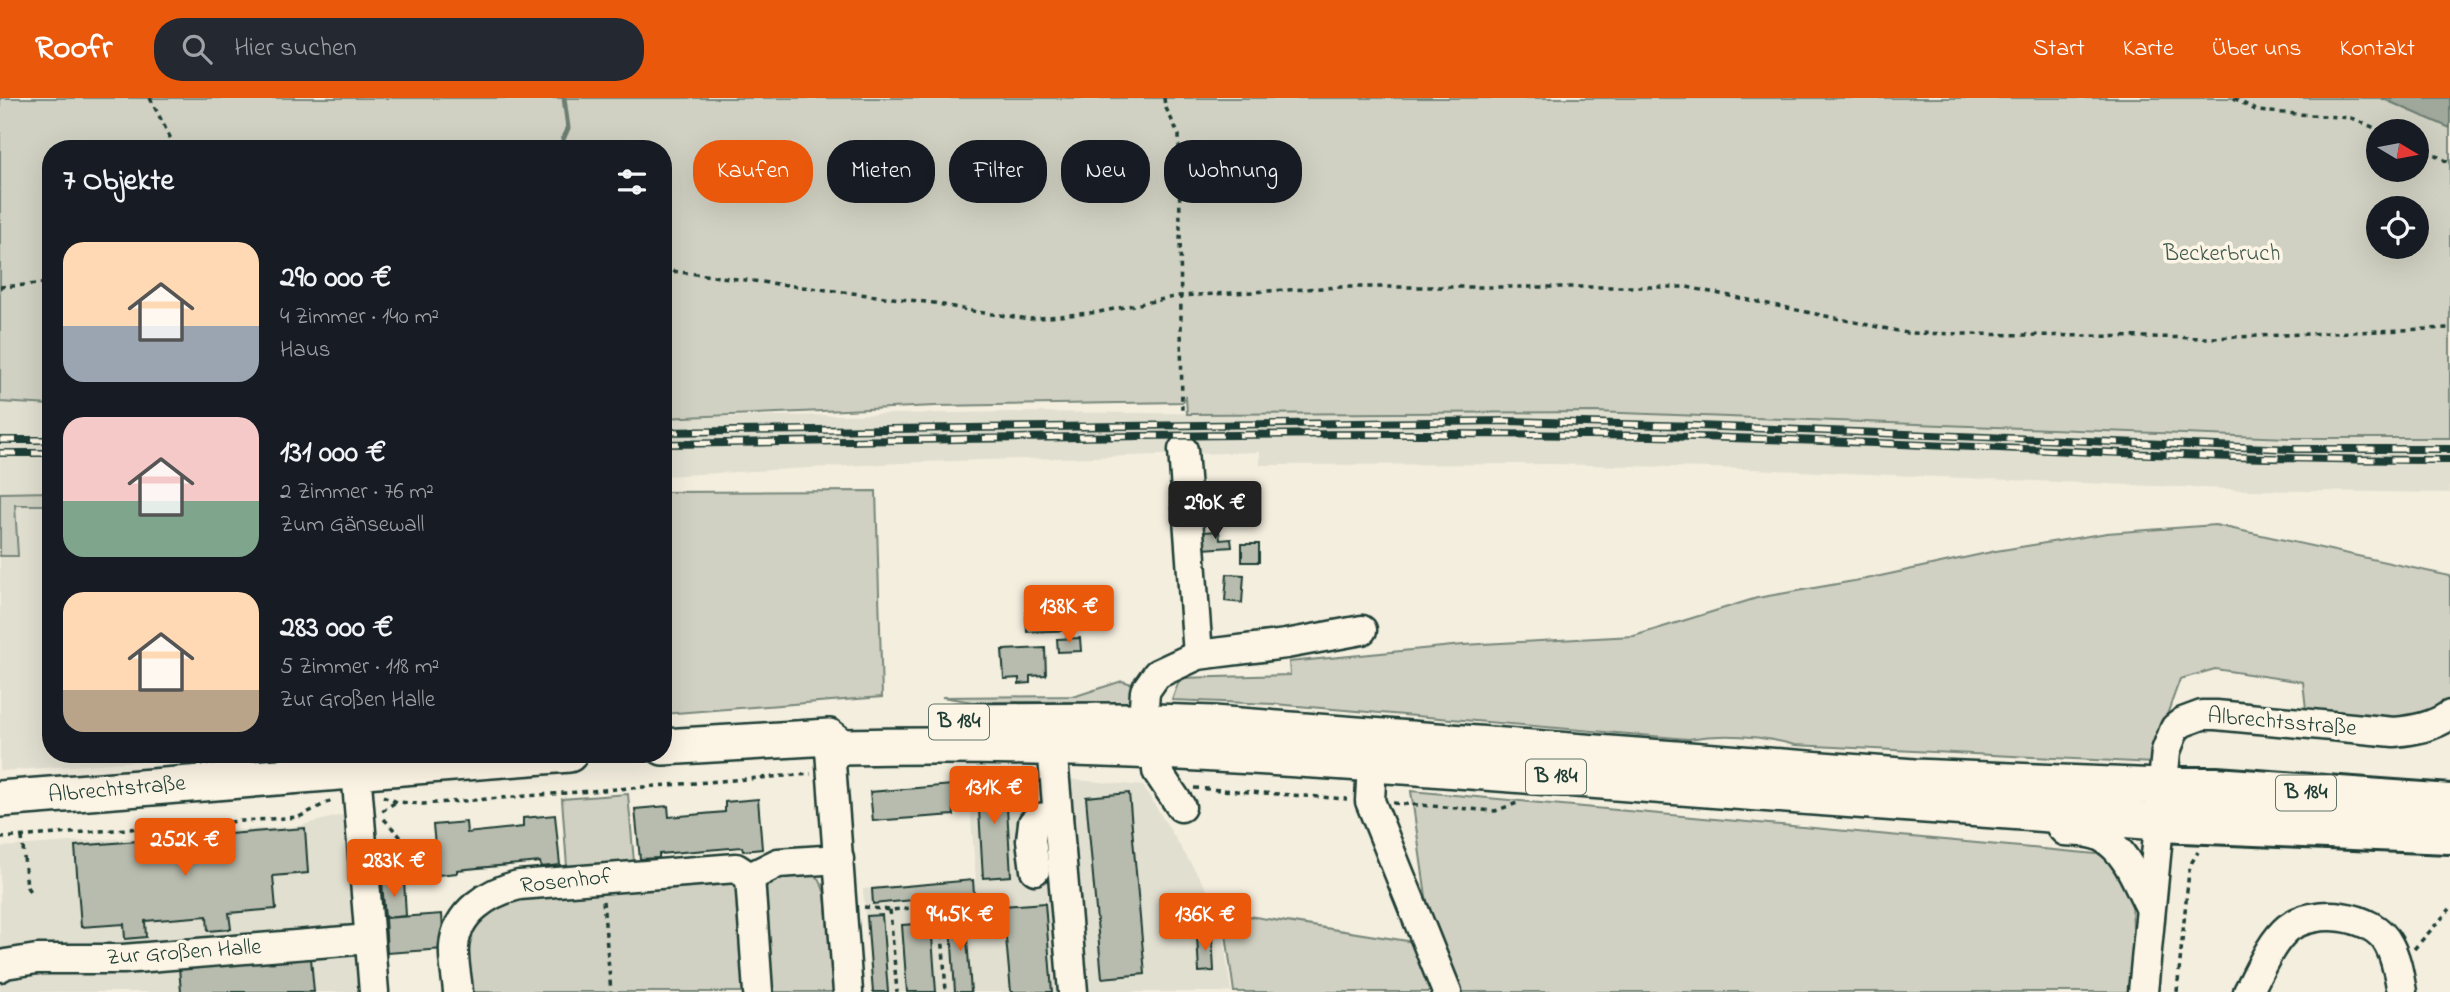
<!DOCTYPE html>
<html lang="de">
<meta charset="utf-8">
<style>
:root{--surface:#171b24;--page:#242831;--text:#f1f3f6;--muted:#9ea1a6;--accent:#ea580c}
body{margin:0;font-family:"Indie Flower",sans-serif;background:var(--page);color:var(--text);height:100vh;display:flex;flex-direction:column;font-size:26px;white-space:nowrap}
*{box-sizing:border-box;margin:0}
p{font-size:23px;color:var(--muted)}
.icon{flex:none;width:38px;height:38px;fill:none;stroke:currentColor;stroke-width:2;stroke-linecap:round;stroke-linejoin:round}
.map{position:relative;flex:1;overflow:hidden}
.panel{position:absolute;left:42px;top:42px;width:630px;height:623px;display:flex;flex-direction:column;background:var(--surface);border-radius:28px;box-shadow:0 7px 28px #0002}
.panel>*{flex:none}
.hud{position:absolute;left:693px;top:42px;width:665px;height:63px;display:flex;gap:14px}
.needle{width:46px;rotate:100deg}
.controls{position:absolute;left:2366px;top:21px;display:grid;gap:14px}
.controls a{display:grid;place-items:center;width:63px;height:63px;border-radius:50%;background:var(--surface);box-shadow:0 7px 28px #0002;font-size:35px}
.price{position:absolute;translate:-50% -60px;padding:0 16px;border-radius:7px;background:var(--accent);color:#fff;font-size:23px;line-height:46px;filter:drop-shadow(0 2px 4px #0008)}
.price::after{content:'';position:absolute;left:50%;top:42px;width:21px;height:16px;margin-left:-10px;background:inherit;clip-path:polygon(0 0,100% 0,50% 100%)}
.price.active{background:#222;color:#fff}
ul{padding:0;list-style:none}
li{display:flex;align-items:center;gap:21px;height:175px;padding:0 21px}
li span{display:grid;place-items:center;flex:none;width:196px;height:140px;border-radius:21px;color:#555}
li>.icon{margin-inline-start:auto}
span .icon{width:84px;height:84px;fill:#fffc;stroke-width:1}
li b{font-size:30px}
h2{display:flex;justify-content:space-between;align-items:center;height:84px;padding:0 21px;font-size:30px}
.pill{padding:0 24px;border-radius:28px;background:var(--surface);box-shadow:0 7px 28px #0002;font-size:24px;line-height:63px}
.pill.active{background:var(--accent);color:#fff}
header{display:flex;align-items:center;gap:42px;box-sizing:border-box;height:98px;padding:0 35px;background:var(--accent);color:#fff}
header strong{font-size:33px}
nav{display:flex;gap:38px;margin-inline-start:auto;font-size:24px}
.search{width:490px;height:63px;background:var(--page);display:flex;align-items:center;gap:18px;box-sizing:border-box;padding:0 24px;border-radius:28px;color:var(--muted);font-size:26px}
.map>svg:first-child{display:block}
.built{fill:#e1dfd0}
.green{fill:#d0d1c2;stroke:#78877b;stroke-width:2;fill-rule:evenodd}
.water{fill:#a0a89b;stroke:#6c7d72;stroke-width:2}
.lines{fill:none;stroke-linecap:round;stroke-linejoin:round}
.stream{stroke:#6c7d72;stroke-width:5}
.building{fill:#b8bcae;stroke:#1f3d34;stroke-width:2}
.minor-casing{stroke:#1f3d34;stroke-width:33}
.major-casing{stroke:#1f3d34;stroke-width:40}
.highway-casing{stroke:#1f3d34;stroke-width:44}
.path{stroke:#1f3d34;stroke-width:3.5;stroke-dasharray:5 5;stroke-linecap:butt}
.minor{stroke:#fcf5e5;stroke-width:28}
.major{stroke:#fcf5e5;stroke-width:35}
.highway{stroke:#fcf5e5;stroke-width:38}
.rail-casing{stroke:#1f3d34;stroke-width:8}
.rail{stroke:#fcf5e5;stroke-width:5;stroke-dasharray:16;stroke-linecap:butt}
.labels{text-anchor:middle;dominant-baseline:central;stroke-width:7;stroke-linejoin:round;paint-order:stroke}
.shield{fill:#fcf5e5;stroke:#617469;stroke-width:2}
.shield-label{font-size:21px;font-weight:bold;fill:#1f3d34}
.park-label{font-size:23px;fill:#425b50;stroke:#fcf5e5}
.street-label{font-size:23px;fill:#1f3d34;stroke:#fcf5e5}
</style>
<header>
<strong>Roofr</strong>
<div class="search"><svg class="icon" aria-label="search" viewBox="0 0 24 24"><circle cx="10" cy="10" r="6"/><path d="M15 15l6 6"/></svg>Hier suchen</div>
<nav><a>Start</a><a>Karte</a><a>Über uns</a><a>Kontakt</a></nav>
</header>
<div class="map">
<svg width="2450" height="894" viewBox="0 0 2450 894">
<rect width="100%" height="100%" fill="#f3eede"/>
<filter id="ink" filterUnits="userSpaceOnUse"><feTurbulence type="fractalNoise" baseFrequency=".0143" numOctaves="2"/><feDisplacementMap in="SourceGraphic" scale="14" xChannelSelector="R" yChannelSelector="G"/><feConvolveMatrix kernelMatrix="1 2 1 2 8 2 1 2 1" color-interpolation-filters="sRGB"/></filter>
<g filter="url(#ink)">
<g class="built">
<polygon points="1261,295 2450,314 2450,395 2252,392 1752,371 1553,366 1260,367 1260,354 919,364 663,378 663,320 1009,314 1260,316"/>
<polygon points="0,304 51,307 51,395 0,396"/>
<polygon points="15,407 51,407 51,656 226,657 0,673 0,458 18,458"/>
<polygon points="967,672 1143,688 1220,813 1231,894 871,894 863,791 976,781"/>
<polygon points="346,716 362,894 0,894 0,749 299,728"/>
</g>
<g class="green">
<path d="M 0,0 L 2450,0 L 2450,340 L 2289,340 L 1595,314 L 1187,316 L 1186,299 L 1183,304 L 936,308 L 663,320 L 663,51 L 51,51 L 51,307 L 0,304 ZM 2378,33 L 2417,33 L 2417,72 L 2378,72 ZM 2378,110 L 2417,110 L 2417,149 L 2378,149 Z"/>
<polygon points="876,393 882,599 663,616 663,394"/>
<polygon points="51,394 51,407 15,407 18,458 0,458 0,395"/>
<path d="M 2215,427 L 2450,478 L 2450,605 L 2418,624 L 2306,611 L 2303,584 L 2215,571 L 2180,581 L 2161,633 L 2154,665 L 1795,647 C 1761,638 1724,635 1688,641 L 1274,606 L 1172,602 L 1180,580 L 1290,577 L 1289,564 L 1463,547 L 1634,538 L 1757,500 L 1871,480 L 1996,453 L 2107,435 Z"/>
<polygon points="1122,583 1132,586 1129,604 973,604 942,599 1076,598"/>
<polygon points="1411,693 2107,757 2132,801 2135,894 1234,894 1223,814 1433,847"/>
<polygon points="628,696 634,764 567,769 562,701"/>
<polygon points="809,775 820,782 825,796 834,894 764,894 760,799 765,787 773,778"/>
<polygon points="729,776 740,784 750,894 462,894 460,870 473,826 510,797"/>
</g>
<polygon class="water" points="2381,0 2450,0 2450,30"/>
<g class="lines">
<polyline class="stream" points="559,51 568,30 564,0"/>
</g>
<g class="building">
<polygon points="1219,433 1220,442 1231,441 1232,449 1203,451 1202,434"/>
<rect x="1242" y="446" width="17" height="18"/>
<polygon points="1227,476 1244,477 1242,505 1225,503"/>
<polygon points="1066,494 1066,510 1077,510 1078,532 1027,534 1026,515 1033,515 1032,495"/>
<polygon points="1080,540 1081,553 1058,554 1057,541"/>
<polygon points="1045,550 1046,577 1030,578 1030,585 1019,586 1019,580 1004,581 1002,552"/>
<polygon points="1005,676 1011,778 983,780 977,678"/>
<polygon points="952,687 954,717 873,723 870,694"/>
<polygon points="1129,695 1145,876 1102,880 1086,699"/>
<polygon points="758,701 762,751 743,753 742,749 659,756 659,760 640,761 635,711 668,708 669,719 725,714 725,704"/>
<polygon points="555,717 560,767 541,769 540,764 457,772 457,775 438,777 433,727 466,724 467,735 523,729 523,720"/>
<polygon points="305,730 308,775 273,778 276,811 229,815 231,831 208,833 207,818 145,823 146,839 125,841 124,826 81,829 75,748"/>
<polygon points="404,782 406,818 385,820 382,784"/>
<polygon points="973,782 974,796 873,806 872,791"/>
<polygon points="1045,805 1052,894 1011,894 1003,808"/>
<polygon points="965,814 971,894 955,894 950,815"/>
<polygon points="442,816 444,851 387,855 385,820"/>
<polygon points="882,817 888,894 873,894 867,818"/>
<polygon points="931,825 936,894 907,894 902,827"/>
<polygon points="1212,836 1214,873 1199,874 1197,837"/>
<polygon points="311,860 314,894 181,894 179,869"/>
</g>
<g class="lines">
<g class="minor-casing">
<g id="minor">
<polyline points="1183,352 1198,557"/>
<polyline points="1143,623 1145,593 1157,576 1198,557 1286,546 1362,532"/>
<polyline points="829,639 848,894"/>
<polyline points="1052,648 1073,894"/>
<polyline points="1157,652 1157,673 1181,709"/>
<polyline points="1372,665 1370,703 1447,894"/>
<polyline points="356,672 374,894"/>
<path d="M 2061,729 L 2065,733 C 2077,734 2092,733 2103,740 C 2127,753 2138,787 2150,809"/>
<polyline points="1035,772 1031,742 1033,725 1039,720 1058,718"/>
<polyline points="750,779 758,894"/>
<polyline points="0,869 5,866 37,861 123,861 369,841"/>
<path d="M 458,894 C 457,879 453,863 454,849 C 456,814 489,794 519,787 L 736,770 L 750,779 L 778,765 L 839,761"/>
<path d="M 2143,894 L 2166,653 L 2175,630 L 2183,624 L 2202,617 L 2216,617 L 2394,634 C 2414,632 2433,629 2450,617"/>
<path d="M 2248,894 C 2259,874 2270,845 2288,830 C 2314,810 2373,815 2389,847 C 2397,862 2399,878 2402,894"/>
</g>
</g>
<g class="major-casing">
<g id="major">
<polyline points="956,624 1125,623 1213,626 1914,679 2161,689"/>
<path d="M 663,649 L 829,639 L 842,649 C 1052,644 1261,657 1471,673 C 1700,690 1930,709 2159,724"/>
<polyline points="0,701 569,656"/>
</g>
</g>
<g class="highway-casing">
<g id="highway">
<polyline points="2161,689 2216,689 2450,706"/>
<polyline points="2159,724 2450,736"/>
</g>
</g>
<g class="path">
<polyline points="150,0 176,51"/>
<polyline points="1164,0 1165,8 1179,37 1182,316"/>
<polyline points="2234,0 2257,13 2351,20 2382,33"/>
<polyline points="2417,47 2450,65"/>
<polyline points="663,172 934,205 977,214 1030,221 1099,214 1179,198 1341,189 1687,189 1907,235 2210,240 2450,230"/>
<polyline points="0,189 51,185"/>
<polyline points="1194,690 1347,701"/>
<polyline points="383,698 397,704 423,706 811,676"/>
<polyline points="1393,705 1495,713 1520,704"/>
<polyline points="382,713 396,704"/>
<polyline points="384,721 417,757"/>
<polyline points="22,739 27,789 32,797"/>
<polyline points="0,740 299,719 334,701"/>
<polyline points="603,803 611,894"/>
<polyline points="864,809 890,812 932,808 938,812 941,819 946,894"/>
<polyline points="890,812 897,894"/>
<polyline points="2414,851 2450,811"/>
<polyline points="2177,894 2189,773 2192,764 2198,754"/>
</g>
<use href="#minor" class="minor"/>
<use href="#major" class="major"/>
<use href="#highway" class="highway"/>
<g class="rail-casing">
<g id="rail">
<polyline points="663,334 1506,323 1697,328 2293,351 2450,351"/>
<polyline points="0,342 51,342"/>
<path d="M 663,346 C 1007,341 1352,331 1696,339 C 1947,345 2198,363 2450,362"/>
<polyline points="0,355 51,355"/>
</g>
</g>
<use href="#rail" class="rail"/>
</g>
</g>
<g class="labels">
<g class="shield">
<rect x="929" y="606.5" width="60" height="35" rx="5"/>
<rect x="1526" y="661.5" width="60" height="35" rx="5"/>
<rect x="2276" y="677.5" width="60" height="35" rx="5"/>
</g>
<g class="shield-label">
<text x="959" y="624">B 184</text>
<text x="1556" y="679">B 184</text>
<text x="2306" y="695">B 184</text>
</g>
<g class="park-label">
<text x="2222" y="156">Beckerbruch</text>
</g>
<g class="street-label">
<text transform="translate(2282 625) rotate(5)">Albrechtsstraße</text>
<text transform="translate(117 692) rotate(-5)">Albrechtstraße</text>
<text transform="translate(566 784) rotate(-6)">Rosenhof</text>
<text transform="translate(184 855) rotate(-4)">Zur Großen Halle</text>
</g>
</g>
</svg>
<div class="controls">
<a><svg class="needle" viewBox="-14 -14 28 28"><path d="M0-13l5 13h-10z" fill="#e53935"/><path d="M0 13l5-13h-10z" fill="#9ea1a6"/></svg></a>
<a><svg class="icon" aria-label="locate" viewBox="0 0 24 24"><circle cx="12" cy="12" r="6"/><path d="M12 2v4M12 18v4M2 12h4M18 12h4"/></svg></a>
</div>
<b class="price active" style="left:1215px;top:443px">290K €</b>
<b class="price" style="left:1069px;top:547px">138K €</b>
<b class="price" style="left:994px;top:728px">131K €</b>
<b class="price" style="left:185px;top:780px">252K €</b>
<b class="price" style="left:394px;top:801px">283K €</b>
<b class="price" style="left:960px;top:855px">94.5K €</b>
<b class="price" style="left:1205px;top:855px">136K €</b>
<div class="hud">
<a class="pill active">Kaufen</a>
<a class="pill">Mieten</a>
<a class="pill">Filter</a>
<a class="pill">Neu</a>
<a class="pill">Wohnung</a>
</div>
<section class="panel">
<h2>7 Objekte<svg class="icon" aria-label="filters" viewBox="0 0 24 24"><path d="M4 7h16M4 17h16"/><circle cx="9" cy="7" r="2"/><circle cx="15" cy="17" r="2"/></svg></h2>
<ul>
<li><span style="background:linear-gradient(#ffd9b3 60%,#9aa5b1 0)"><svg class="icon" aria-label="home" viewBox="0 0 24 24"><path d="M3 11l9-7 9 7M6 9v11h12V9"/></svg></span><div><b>290 000 €</b><p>4 Zimmer · 140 m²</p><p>Haus</p></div></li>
<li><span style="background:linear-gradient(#f6c9c9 60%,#7fa58c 0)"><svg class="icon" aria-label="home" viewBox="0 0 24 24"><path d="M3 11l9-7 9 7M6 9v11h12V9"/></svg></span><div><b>131 000 €</b><p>2 Zimmer · 76 m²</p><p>Zum Gänsewall</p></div></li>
<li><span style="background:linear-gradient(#ffd9b3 70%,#b9a48a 0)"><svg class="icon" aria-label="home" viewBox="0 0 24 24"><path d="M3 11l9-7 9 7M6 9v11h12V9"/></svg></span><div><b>283 000 €</b><p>5 Zimmer · 118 m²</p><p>Zur Großen Halle</p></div></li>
</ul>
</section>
</div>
